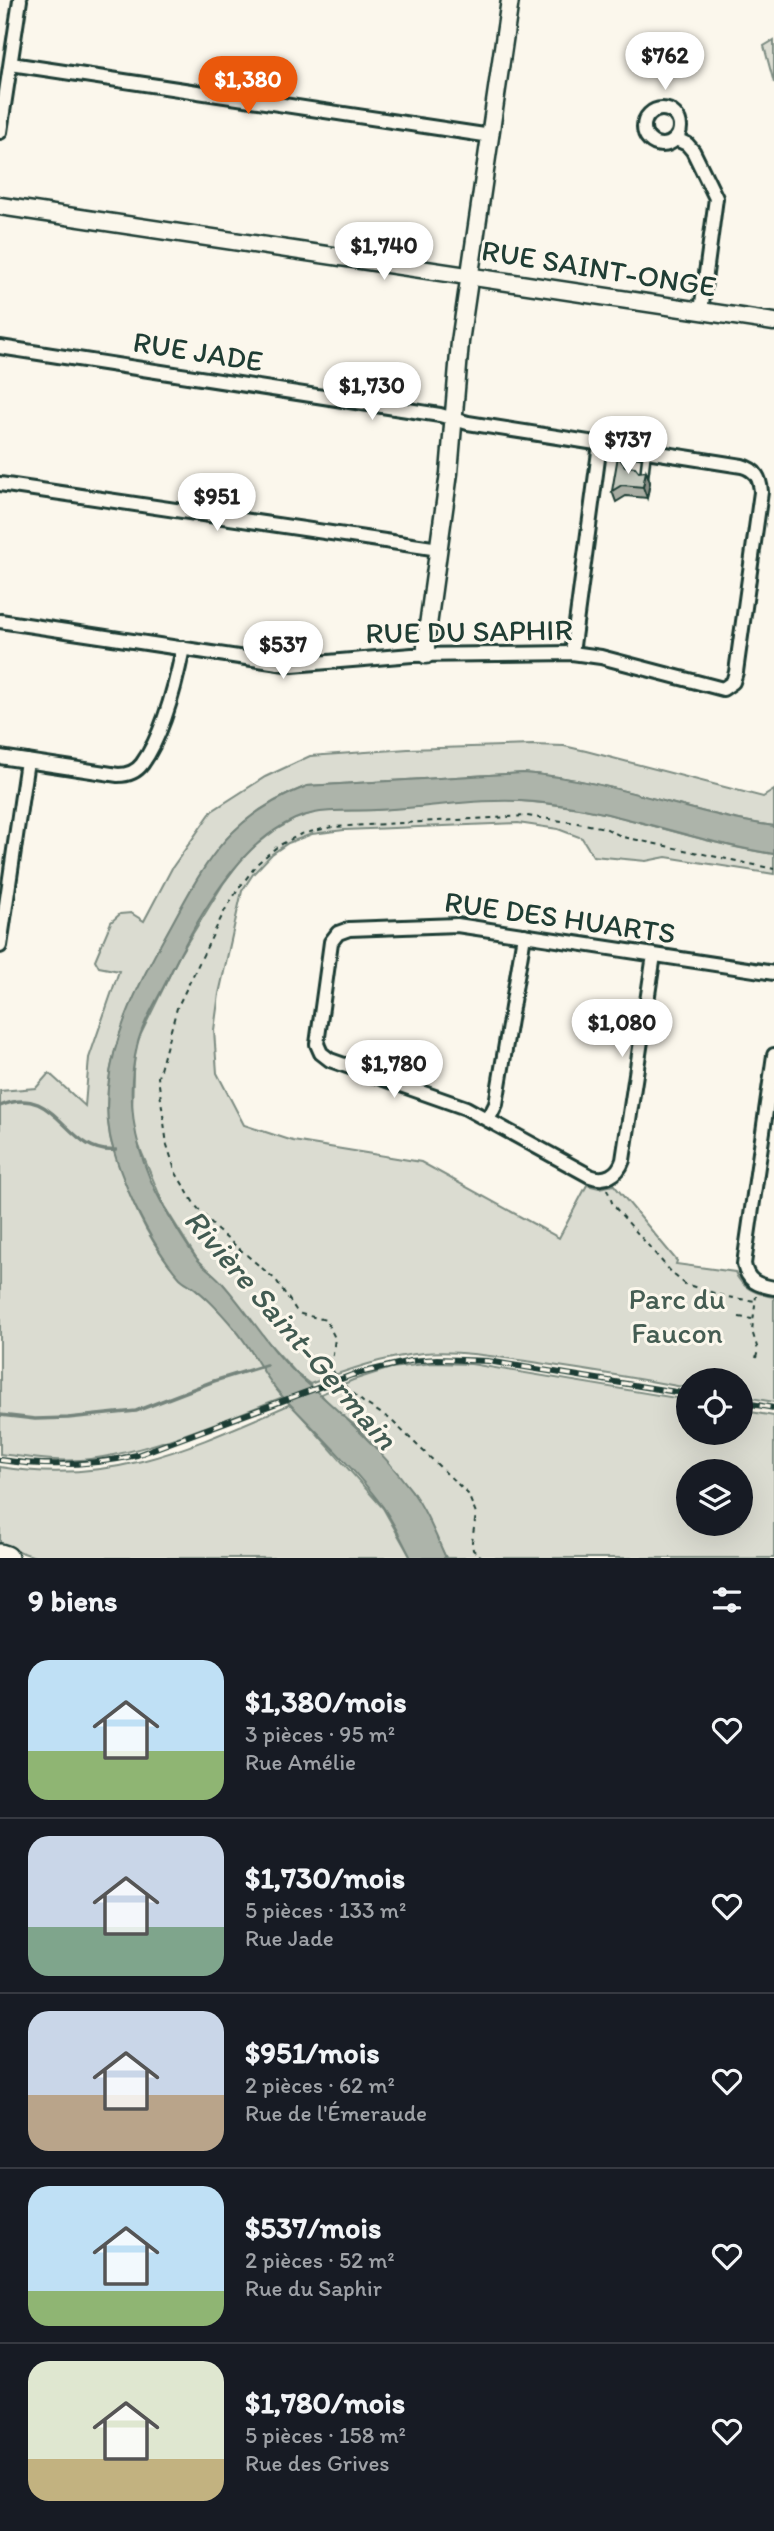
<!DOCTYPE html>
<html lang="fr">
<meta charset="utf-8">
<style>
:root{--surface:#171b24;--page:#20242c;--text:#f1f3f6;--muted:#9ea1a6;--line:#363941;--accent:#ea580c}
body{margin:0;font-family:Itim,sans-serif;background:var(--page);color:var(--text);height:100vh;display:flex;flex-direction:column;font-size:26px;white-space:nowrap}
*{box-sizing:border-box;margin:0}
p{font-size:23px;color:var(--muted)}
.icon{flex:none;width:38px;height:38px;fill:none;stroke:currentColor;stroke-width:2;stroke-linecap:round;stroke-linejoin:round}
.map{position:relative;height:1558px;overflow:hidden}
.panel{display:flex;flex-direction:column;background:var(--surface);flex:1}
.panel>*{flex:none}
.tools{position:absolute;left:676px;top:1368px;display:grid;gap:14px}
.tools a{display:grid;place-items:center;width:77px;height:77px;border-radius:50%;background:var(--surface);box-shadow:0 7px 28px #0002;font-size:35px}
.price{position:absolute;translate:-50% -60px;padding:0 16px;border-radius:24px;background:#fff;color:#222;font-size:23px;line-height:46px;filter:drop-shadow(0 2px 4px #0008)}
.price::after{content:'';position:absolute;left:50%;top:42px;width:21px;height:16px;margin-left:-10px;background:inherit;clip-path:polygon(0 0,100% 0,50% 100%)}
.price.selected{background:var(--accent);color:#fff}
ul{padding:0;list-style:none}
li{display:flex;align-items:center;gap:21px;height:175px;padding:0 28px}
li+li{border-top:2px solid var(--line)}
li span{display:grid;place-items:center;flex:none;width:196px;height:140px;border-radius:21px;color:#555}
li>.icon{margin-inline-start:auto}
span .icon{width:84px;height:84px;fill:#fffc;stroke-width:1}
li b{font-size:30px}
h2{display:flex;justify-content:space-between;align-items:center;height:84px;padding:0 28px;font-size:30px}
.map>svg:first-child{display:block}
.green{fill:#dbdcd1;stroke:#7d8c82;stroke-width:2;fill-rule:evenodd}
.water{fill:#adb4aa;stroke:#74847b;stroke-width:2}
.lines{fill:none;stroke-linecap:round;stroke-linejoin:round}
.stream{stroke:#74847b;stroke-width:3.5}
.service-casing{stroke:#1f3d34;stroke-width:11}
.minor-casing{stroke:#1f3d34;stroke-width:18}
.tertiary-casing{stroke:#1f3d34;stroke-width:21}
.motorway-casing{stroke:#1f3d34;stroke-width:28}
.path{stroke:#1f3d34;stroke-width:2;stroke-dasharray:5 5;stroke-linecap:butt}
.service{stroke:#fbf7ec;stroke-width:6}
.minor{stroke:#fbf7ec;stroke-width:12}
.tertiary{stroke:#fbf7ec;stroke-width:16}
.motorway{stroke:#fbf7ec;stroke-width:23}
.rail-casing{stroke:#1f3d34;stroke-width:6}
.rail{stroke:#fbf7ec;stroke-width:3.5;stroke-dasharray:10;stroke-linecap:butt}
.wall{fill:#a9ada3;stroke:#1f3d34;stroke-width:2}
.shaded-wall{fill:#898d85;stroke:#1f3d34;stroke-width:2}
.building{fill:#c4c9be;stroke:#1f3d34;stroke-width:2}
.labels{text-anchor:middle;dominant-baseline:central;stroke-width:6;stroke-linejoin:round;paint-order:stroke}
.street-label{font-size:30px;fill:#1f3d34;stroke:#fbf7ec}
.park-label{font-size:30px;fill:#455d53;stroke:#fbf7ec}
.water-label{font-size:32px;font-style:italic;fill:#425b52;stroke:#fbf7ec}
</style>
<div class="map">
<svg width="774" height="1558" viewBox="0 0 774 1558">
<rect width="100%" height="100%" fill="#fbf7ec"/>
<filter id="ink" filterUnits="userSpaceOnUse"><feTurbulence type="fractalNoise" baseFrequency=".0143" numOctaves="2"/><feDisplacementMap in="SourceGraphic" scale="14" xChannelSelector="R" yChannelSelector="G"/><feConvolveMatrix kernelMatrix="1 2 1 2 8 2 1 2 1" color-interpolation-filters="sRGB"/></filter>
<g filter="url(#ink)">
<g class="green">
<polygon points="774,40 774,83 764,46"/>
<path d="M 533,745 L 564,746 L 586,751 L 763,797 L 774,790 L 774,826 C 689,814 609,779 523,773 L 307,786 C 229,816 209,858 171,926 C 137,988 96,1063 110,1136 C 112,1150 120,1163 124,1176 C 134,1211 155,1250 180,1277 C 185,1283 192,1285 197,1290 C 213,1303 229,1319 241,1336 C 256,1355 267,1378 283,1397 C 223,1420 145,1454 81,1460 C 54,1462 27,1457 0,1454 L 0,1091 L 36,1088 L 49,1073 L 85,1106 L 89,1058 L 119,971 L 99,967 L 95,960 L 111,922 L 120,914 L 131,913 L 144,921 L 172,868 L 212,811 L 265,777 L 310,756 L 408,749 Z"/>
<path d="M 496,799 C 534,802 571,805 608,814 C 663,827 717,846 774,854 L 774,874 L 666,857 L 646,861 L 593,856 L 582,838 L 558,829 L 518,823 L 344,830 L 312,834 L 288,843 L 272,854 L 253,874 L 242,891 L 219,994 L 214,1030 L 217,1073 L 244,1125 L 293,1141 L 421,1162 L 559,1238 L 587,1185 L 599,1188 L 614,1185 L 677,1261 L 676,1264 L 735,1272 C 742,1289 757,1294 774,1297 L 774,1402 L 740,1396 L 740,1381 L 688,1381 L 688,1388 C 640,1379 593,1371 545,1364 C 505,1358 464,1350 423,1353 C 384,1357 347,1370 310,1384 L 298,1375 L 266,1340 L 223,1284 L 197,1259 L 164,1206 L 136,1139 L 132,1118 L 133,1071 L 137,1042 L 179,956 L 223,884 L 246,853 L 274,831 L 295,819 L 318,811 L 376,810 Z"/>
<path d="M 433,1363 L 471,1364 L 688,1400 L 688,1433 L 740,1433 L 740,1410 L 774,1416 L 774,1558 L 446,1558 L 412,1491 L 357,1427 L 331,1407 L 321,1394 L 353,1380 L 391,1368 ZM 688,1472 L 740,1472 L 740,1524 L 688,1524 Z"/>
<path d="M 291,1404 L 383,1508 L 411,1558 L 38,1558 L 0,1545 L 0,1467 C 112,1486 191,1447 291,1404 Z"/>
</g>
<path class="water" d="M 523,773 C 609,779 689,814 774,826 L 774,854 C 693,842 617,809 535,802 C 481,797 429,808 375,810 C 335,812 310,806 275,830 C 228,861 190,932 166,982 C 156,1002 142,1024 137,1046 C 124,1102 136,1157 164,1207 C 173,1222 187,1247 198,1260 C 206,1269 216,1275 223,1284 C 250,1314 269,1349 299,1376 C 338,1410 379,1447 411,1490 C 426,1510 436,1536 446,1558 L 411,1558 C 402,1541 394,1523 383,1507 C 354,1468 317,1432 283,1397 C 263,1377 253,1349 234,1328 C 223,1315 211,1301 197,1290 C 192,1285 185,1283 180,1278 C 161,1257 147,1230 135,1206 C 126,1187 114,1156 110,1136 C 97,1069 131,997 163,940 C 204,866 223,819 307,786 Z"/>
<g class="lines">
<g class="stream">
<path d="M 0,1106 C 58,1081 65,1156 116,1150"/>
<polyline points="0,1415 35,1419 68,1418 136,1411 214,1381 266,1365"/>
</g>
<g class="service-casing">
<polyline id="service" points="644,477 647,451"/>
</g>
<g class="minor-casing">
<g id="minor">
<polyline points="11,64 491,136"/>
<circle cx="662" cy="127" r="18"/>
<polyline points="0,132 20,0"/>
<polyline points="676,139 687,144 693,151 716,198 701,311"/>
<path d="M 0,347 L 440,415 L 468,423 L 742,466 C 756,470 760,478 761,492 L 736,672 L 733,682 L 723,689 L 601,657 L 572,653 L 412,655 L 292,665 L 0,621"/>
<polyline points="0,484 439,549"/>
<polyline points="572,653 600,444"/>
<path d="M 0,757 L 118,775 C 128,775 136,772 142,764 C 163,735 176,683 183,648"/>
<polyline points="0,946 27,761"/>
<path d="M 654,955 L 623,1160 C 618,1175 605,1182 590,1176 L 466,1108 L 330,1060 L 321,1053 L 317,1044 L 331,942 L 338,933 L 349,929 L 457,925 L 774,973"/>
<path d="M 774,1055 L 744,1264 C 747,1281 757,1285 774,1288"/>
<polyline points="488,1120 496,1104 524,935"/>
</g>
</g>
<g class="tertiary-casing">
<g id="tertiary">
<polyline points="0,206 774,322"/>
<polyline points="426,655 426,640 449,473 460,342 510,0"/>
</g>
</g>
<g class="motorway-casing">
<polyline id="motorway" points="0,1556 6,1558"/>
</g>
<g class="path">
<polyline points="607,1189 613,1205 673,1274 685,1284 727,1297 755,1301"/>
<polyline points="739,1317 752,1319"/>
<polyline points="756,1358 758,1350 752,1331 756,1296"/>
<polyline points="483,1558 473,1550 472,1542 476,1514 468,1494 390,1419 363,1402 346,1387 331,1369 335,1338 326,1320 301,1314 296,1310 276,1280 217,1230 195,1205 176,1173 167,1145 158,1077 177,1008 225,910 239,888 258,863 278,846 301,834 332,827 527,816 584,824 605,828 623,837 774,869"/>
</g>
<use href="#service" class="service"/>
<use href="#minor" class="minor"/>
<use href="#tertiary" class="tertiary"/>
<use href="#motorway" class="motorway"/>
<g class="rail-casing">
<g id="rail">
<polyline points="740,1402 774,1408"/>
<path d="M 0,1460 C 47,1467 90,1466 137,1455 L 352,1375 L 410,1361 L 437,1359 L 488,1361 L 688,1394"/>
</g>
</g>
<use href="#rail" class="rail"/>
</g>
<polygon class="wall" points="625,466 639,472 646,471 650,482 647,498 626,496 616,502 612,491"/>
<polygon class="shaded-wall" points="646,471 650,482 647,498 643,487"/>
<polygon class="building" points="618,456 625,466 635,467 639,472 646,471 643,487 622,485 612,491"/>
</g>
<g class="labels">
<g class="street-label">
<text transform="translate(599 268) rotate(9)">RUE SAINT-ONGE</text>
<text transform="translate(198 351) rotate(9)">RUE JADE</text>
<text transform="translate(469 631) rotate(-1)">RUE DU SAPHIR</text>
<text transform="translate(560 917) rotate(8)">RUE DES HUARTS</text>
</g>
<g class="park-label">
<text x="677" y="1298">Parc du<tspan x="677" dy="34">Faucon</tspan></text>
</g>
<g class="water-label">
<text transform="translate(291 1329) rotate(49)">Rivière Saint-Germain</text>
</g>
</g>
</svg>
<div class="tools">
<a><svg class="icon" aria-label="locate" viewBox="0 0 24 24"><circle cx="12" cy="12" r="6"/><path d="M12 2v4M12 18v4M2 12h4M18 12h4"/></svg></a>
<a><svg class="icon" aria-label="layers" viewBox="0 0 24 24"><path d="M12 4l9 5-9 5-9-5zM3 14l9 5 9-5"/></svg></a>
</div>
<b class="price" style="left:665px;top:92px">$762</b>
<b class="price selected" style="left:248px;top:116px">$1,380</b>
<b class="price" style="left:384px;top:282px">$1,740</b>
<b class="price" style="left:372px;top:422px">$1,730</b>
<b class="price" style="left:628px;top:476px">$737</b>
<b class="price" style="left:217px;top:533px">$951</b>
<b class="price" style="left:283px;top:681px">$537</b>
<b class="price" style="left:622px;top:1059px">$1,080</b>
<b class="price" style="left:394px;top:1100px">$1,780</b>
</div>
<section class="panel">
<h2>9 biens<svg class="icon" aria-label="filters" viewBox="0 0 24 24"><path d="M4 7h16M4 17h16"/><circle cx="9" cy="7" r="2"/><circle cx="15" cy="17" r="2"/></svg></h2>
<ul>
<li><span style="background:linear-gradient(#bfe0f5 65%,#8fb573 0)"><svg class="icon" aria-label="home" viewBox="0 0 24 24"><path d="M3 11l9-7 9 7M6 9v11h12V9"/></svg></span><div><b>$1,380/mois</b><p>3 pièces · 95 m²</p><p>Rue Amélie</p></div><svg class="icon" aria-label="heart" viewBox="0 0 24 24"><path d="M12 20l-8-8c-3-5 5-10 8-4 3-6 11-1 8 4z"/></svg></li>
<li><span style="background:linear-gradient(#c9d6e8 65%,#7fa58c 0)"><svg class="icon" aria-label="home" viewBox="0 0 24 24"><path d="M3 11l9-7 9 7M6 9v11h12V9"/></svg></span><div><b>$1,730/mois</b><p>5 pièces · 133 m²</p><p>Rue Jade</p></div><svg class="icon" aria-label="heart" viewBox="0 0 24 24"><path d="M12 20l-8-8c-3-5 5-10 8-4 3-6 11-1 8 4z"/></svg></li>
<li><span style="background:linear-gradient(#c9d6e8 60%,#b9a48a 0)"><svg class="icon" aria-label="home" viewBox="0 0 24 24"><path d="M3 11l9-7 9 7M6 9v11h12V9"/></svg></span><div><b>$951/mois</b><p>2 pièces · 62 m²</p><p>Rue de l'Émeraude</p></div><svg class="icon" aria-label="heart" viewBox="0 0 24 24"><path d="M12 20l-8-8c-3-5 5-10 8-4 3-6 11-1 8 4z"/></svg></li>
<li><span style="background:linear-gradient(#bfe0f5 75%,#8fb573 0)"><svg class="icon" aria-label="home" viewBox="0 0 24 24"><path d="M3 11l9-7 9 7M6 9v11h12V9"/></svg></span><div><b>$537/mois</b><p>2 pièces · 52 m²</p><p>Rue du Saphir</p></div><svg class="icon" aria-label="heart" viewBox="0 0 24 24"><path d="M12 20l-8-8c-3-5 5-10 8-4 3-6 11-1 8 4z"/></svg></li>
<li><span style="background:linear-gradient(#dfe7d0 70%,#c2b280 0)"><svg class="icon" aria-label="home" viewBox="0 0 24 24"><path d="M3 11l9-7 9 7M6 9v11h12V9"/></svg></span><div><b>$1,780/mois</b><p>5 pièces · 158 m²</p><p>Rue des Grives</p></div><svg class="icon" aria-label="heart" viewBox="0 0 24 24"><path d="M12 20l-8-8c-3-5 5-10 8-4 3-6 11-1 8 4z"/></svg></li>
</ul>
</section>
